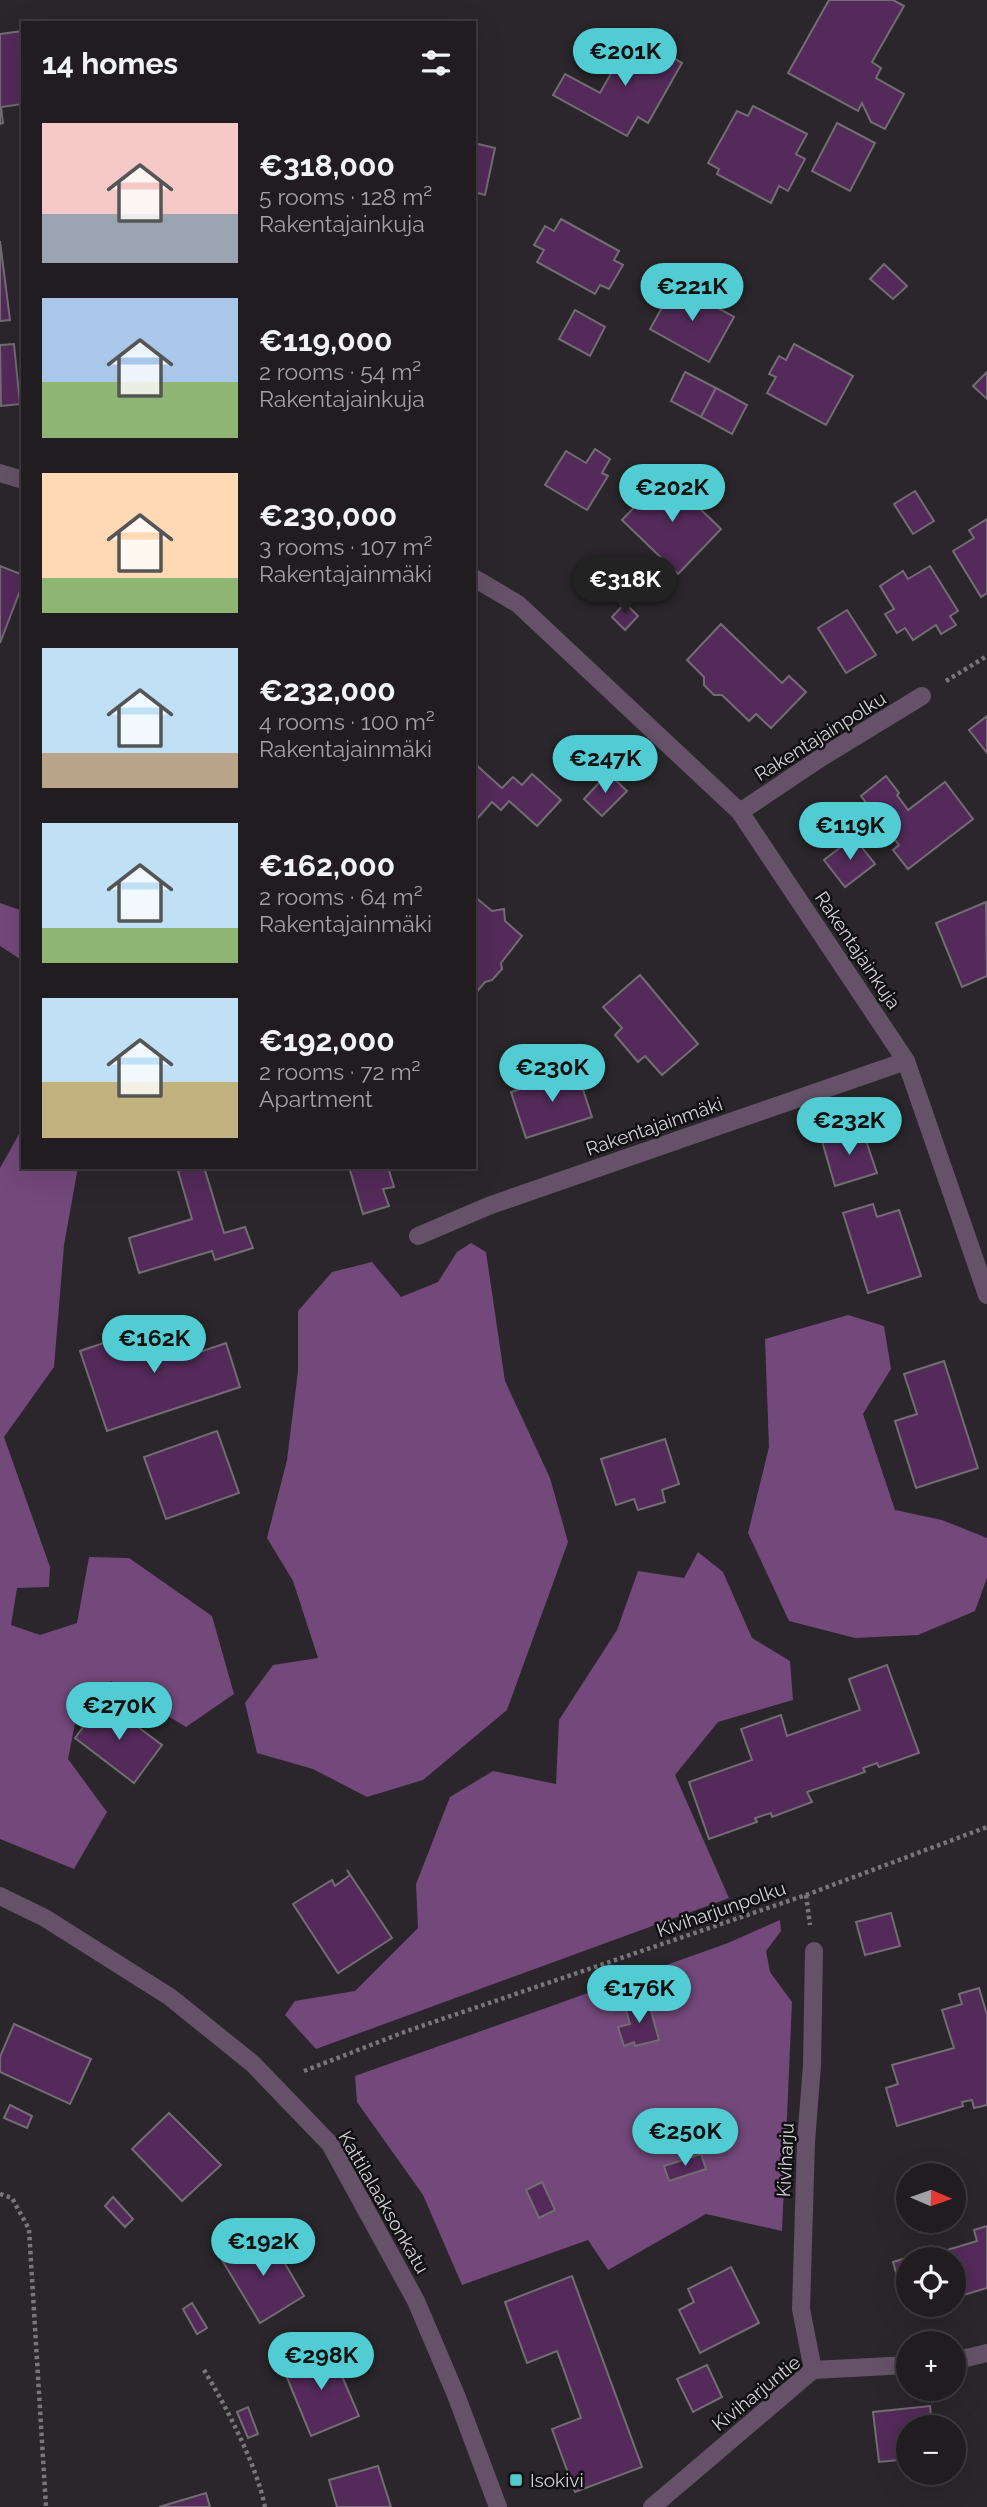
<!DOCTYPE html>
<meta charset="utf-8">
<style>
:root{--surface:#201c20;--page:#2d292d;--text:#f1f3f6;--muted:#a2a1a5;--line:#3d3a3e;--accent:#51ccd2}
body{margin:0;font-family:Raleway,sans-serif;background:var(--page);color:var(--text);height:100vh;display:flex;flex-direction:column;font-size:26px;white-space:nowrap}
*{box-sizing:border-box;margin:0}
p{font-size:23px;color:var(--muted)}
.icon{flex:none;width:38px;height:38px;fill:none;stroke:currentColor;stroke-width:2;stroke-linecap:round;stroke-linejoin:round}
.map{position:relative;flex:1;overflow:hidden}
.drawer{position:absolute;left:21px;top:21px;width:455px;height:1148px;display:flex;flex-direction:column;background:var(--surface);border-radius:0px;box-shadow:0 7px 28px #0002,0 0 0 2px var(--line)}
.drawer>*{flex:none}
.needle{width:46px;rotate:92deg}
.fabs{position:absolute;left:896px;top:2163px;display:grid;gap:14px}
.fabs a{display:grid;place-items:center;width:70px;height:70px;border-radius:50%;background:var(--surface);box-shadow:0 7px 28px #0002,0 0 0 2px var(--line);font-size:35px}
.price{position:absolute;translate:-50% -60px;padding:0 16px;border-radius:24px;background:var(--accent);color:#111;font-size:23px;line-height:46px;filter:drop-shadow(0 2px 4px #0008)}
.price::after{content:'';position:absolute;left:50%;top:42px;width:21px;height:16px;margin-left:-10px;background:inherit;clip-path:polygon(0 0,100% 0,50% 100%)}
.price.on{background:#222;color:#fff}
ul{padding:0;list-style:none}
li{display:flex;align-items:center;gap:21px;height:175px;padding:0 21px}
li span{display:grid;place-items:center;flex:none;width:196px;height:140px;border-radius:0px;color:#555}
li>.icon{margin-inline-start:auto}
span .icon{width:84px;height:84px;fill:#fffc;stroke-width:1}
li b{font-size:30px}
h2{display:flex;justify-content:space-between;align-items:center;height:84px;padding:0 21px;font-size:30px}
.map>svg:first-child{display:block}
.forest{fill:#73487a}
.building{fill:#532a59;stroke:#726d72;stroke-width:2}
.lines{fill:none;stroke-linecap:round;stroke-linejoin:round}
.path{stroke:#79767a;stroke-width:4.5;stroke-dasharray:3.5 3.5;stroke-linecap:butt}
.minor{stroke:#655268;stroke-width:18}
.poi-dot{fill:#51ccd2;stroke:#111012;stroke-width:2.5}
.labels{text-anchor:middle;dominant-baseline:central;stroke-width:5;stroke-linejoin:round;paint-order:stroke}
.street-label{font-size:19px;fill:#d3d1d4;stroke:#111012}
.poi-label{font-size:19px;fill:#d3d1d4;stroke:#111012;text-anchor:start}
</style>
<div class="map">
<svg width="987" height="2507" viewBox="0 0 987 2507">
<rect width="100%" height="100%" fill="#2a262b"/>
<g class="forest">
<polygon points="0,903 23,911 23,961 0,946"/>
<polygon points="23,1127 23,1167 78,1167 64,1245 54,1367 4,1437 50,1567 49,1587 17,1588 11,1625 40,1635 77,1623 89,1557 129,1558 212,1616 234,1694 186,1727 111,1681 76,1718 68,1759 107,1812 74,1869 0,1839 0,1168"/>
<polygon points="471,1243 486,1252 505,1381 550,1478 568,1542 507,1710 423,1780 367,1797 313,1769 257,1753 245,1703 273,1665 318,1658 293,1581 267,1538 287,1460 298,1371 298,1311 332,1272 372,1262 401,1297 438,1282 457,1252"/>
<polygon points="848,1315 884,1326 891,1369 863,1414 895,1510 942,1520 987,1538 987,1578 975,1611 918,1635 855,1638 789,1621 748,1533 769,1447 765,1339"/>
<polygon points="698,1552 723,1572 752,1638 790,1661 793,1700 718,1722 675,1775 729,1898 316,2049 285,2015 295,2001 355,1991 418,1928 416,1884 450,1797 493,1771 556,1784 559,1720 617,1630 638,1571 684,1578"/>
<polygon points="780,1920 781,1931 766,1951 770,1972 792,2002 782,2231 706,2214 608,2270 588,2240 462,2285 423,2195 357,2102 355,2076 728,1943"/>
</g>
<g class="building">
<polygon points="829,0 893,0 904,6 872,62 881,68 876,78 904,94 885,129 871,122 862,103 858,111 788,73"/>
<polygon points="23,31 23,104 1,107 3,123 0,124 0,34"/>
<polygon points="627,32 682,63 648,123 638,117 627,136 553,95 565,74 600,93 631,38 626,34"/>
<polygon points="753,106 807,134 796,154 805,159 788,191 779,186 771,203 717,174 719,169 708,163 737,111 748,116"/>
<polygon points="837,123 875,143 850,191 812,171"/>
<polygon points="474,143 495,148 485,195 474,192"/>
<polygon points="561,219 619,251 614,260 623,265 609,289 600,285 595,294 537,262 544,250 534,245 545,226 554,231"/>
<polygon points="0,241 10,320 0,321"/>
<polygon points="884,264 907,286 893,299 870,279"/>
<polygon points="675,284 734,317 709,362 650,329"/>
<polygon points="575,310 605,327 590,356 559,339"/>
<polygon points="14,344 20,404 1,406 0,345"/>
<polygon points="794,344 853,376 826,425 767,393 776,377 769,374 779,356 786,360"/>
<polygon points="685,372 716,388 701,417 671,401"/>
<polygon points="987,372 987,399 973,386"/>
<polygon points="716,388 747,405 732,434 701,417"/>
<polygon points="595,449 610,459 602,473 608,476 587,510 545,485 566,451 586,463"/>
<polygon points="665,475 721,529 678,574 622,520"/>
<polygon points="915,491 934,521 913,534 894,504"/>
<polygon points="987,519 987,593 981,597 953,551 974,538 969,530"/>
<polygon points="0,566 23,575 23,583 0,643"/>
<polygon points="930,566 958,611 950,616 956,625 941,634 936,625 913,640 905,628 897,633 885,614 894,609 880,586 903,571 908,579"/>
<polygon points="625,603 638,616 625,630 612,617"/>
<polygon points="847,610 876,655 846,673 818,628"/>
<polygon points="721,624 782,683 789,676 806,692 771,728 756,714 749,721 722,695 714,695 704,685 704,677 687,660"/>
<polygon points="987,716 987,753 969,730"/>
<polygon points="474,763 502,788 513,777 522,785 532,774 561,800 537,826 509,801 501,810 492,802 476,820"/>
<polygon points="608,773 627,791 602,816 584,799"/>
<polygon points="886,776 899,793 897,795 908,810 945,782 973,819 908,869 893,850 899,845 861,796"/>
<polygon points="854,837 875,864 845,887 824,860"/>
<polygon points="474,896 492,911 504,909 505,921 522,936 501,963 502,969 492,980 485,982 474,995"/>
<polygon points="986,902 987,976 962,987 936,923"/>
<polygon points="640,975 698,1044 662,1075 645,1056 638,1062 615,1035 622,1028 603,1007"/>
<polygon points="577,1071 592,1117 526,1138 511,1092"/>
<polygon points="862,1129 877,1173 835,1186 822,1141"/>
<polygon points="190,1167 204,1167 224,1233 245,1227 253,1248 215,1260 212,1251 139,1273 129,1238 192,1219 178,1171"/>
<polygon points="349,1167 388,1167 394,1187 383,1189 389,1206 363,1214"/>
<polygon points="873,1204 877,1217 899,1210 921,1276 868,1293 843,1213"/>
<polygon points="163,1323 171,1346 190,1340 194,1354 226,1343 240,1387 107,1431 80,1351"/>
<polygon points="944,1361 978,1468 916,1488 895,1421 917,1414 904,1374"/>
<polygon points="217,1431 239,1493 166,1519 144,1457"/>
<polygon points="665,1439 679,1484 662,1490 665,1502 638,1510 634,1499 616,1505 601,1459"/>
<polygon points="887,1665 919,1753 879,1767 877,1763 863,1768 865,1772 807,1792 812,1802 772,1817 771,1813 755,1818 757,1822 709,1839 689,1782 752,1760 741,1729 781,1715 787,1736 860,1710 849,1679"/>
<polygon points="103,1701 162,1745 134,1783 75,1738"/>
<polygon points="347,1870 392,1938 338,1973 293,1904 332,1880 335,1886 350,1875"/>
<polygon points="891,1913 900,1946 865,1955 856,1922"/>
<polygon points="979,1988 987,2015 987,2105 974,2108 972,2100 962,2102 963,2106 897,2126 886,2088 898,2084 892,2065 954,2048 942,2010 962,2004 959,1994"/>
<polygon points="648,2000 659,2040 635,2046 634,2042 624,2046 618,2027 630,2024 625,2006"/>
<polygon points="14,2024 91,2059 70,2104 0,2072 0,2057"/>
<polygon points="10,2105 32,2116 27,2128 4,2118"/>
<polygon points="169,2113 221,2165 182,2201 132,2149"/>
<polygon points="701,2154 706,2169 669,2181 664,2166"/>
<polygon points="542,2182 555,2210 539,2218 526,2190"/>
<polygon points="113,2197 133,2219 125,2227 105,2206"/>
<polygon points="987,2226 987,2288 954,2298 954,2259 908,2259 908,2305 919,2305 906,2308 893,2262 933,2250 934,2254 977,2241 974,2230"/>
<polygon points="267,2233 304,2296 260,2323 222,2260"/>
<polygon points="731,2267 759,2323 700,2353 679,2310 694,2302 688,2289"/>
<polygon points="572,2276 642,2467 575,2492 552,2429 581,2418 557,2351 527,2363 505,2302"/>
<polygon points="192,2303 207,2328 197,2334 183,2309"/>
<polygon points="330,2348 359,2416 311,2436 283,2368"/>
<polygon points="707,2365 722,2397 693,2412 677,2379"/>
<polygon points="930,2406 932,2427 908,2427 908,2459 879,2462 873,2412"/>
<polygon points="248,2407 258,2434 248,2438 237,2412"/>
<polygon points="378,2466 391,2507 337,2507 329,2480"/>
<polygon points="206,2493 210,2507 159,2507"/>
</g>
<g class="lines">
<g class="path">
<polyline points="946,681 987,656"/>
<polyline points="806,1895 810,1925"/>
<polyline points="304,2071 407,2031 806,1895 987,1827"/>
<polyline points="0,2194 12,2198 29,2229 46,2507"/>
<path d="M 204,2370 C 226,2406 257,2466 265,2507"/>
</g>
<g class="minor">
<polyline points="0,473 23,480"/>
<polyline points="474,578 518,604 740,812 906,1061 987,1295"/>
<polyline points="740,812 819,759 922,696"/>
<polyline points="418,1236 491,1205 906,1061"/>
<polyline points="0,1896 45,1918 170,1997 253,2064 330,2144 416,2301 456,2395 498,2507"/>
<polyline points="954,2361 987,2353"/>
<polyline points="813,2370 801,2309 806,2142 812,2065 814,1951"/>
<polyline points="652,2507 813,2370 908,2365"/>
</g>
</g>
<rect class="poi-dot" x="509" y="2473" width="14" height="14" rx="3.5"/>
<g class="labels">
<g class="street-label">
<text transform="translate(820 736) rotate(-32)">Rakentajainpolku</text>
<text transform="translate(858 950) rotate(56)">Rakentajainkuja</text>
<text transform="translate(654 1126) rotate(-19)">Rakentajainmäki</text>
<text transform="translate(721 1909) rotate(-19)">Kiviharjunpolku</text>
<text transform="translate(785 2160) rotate(-87)">Kiviharju</text>
<text transform="translate(384 2202) rotate(60)">Kattilalaaksonkatu</text>
<text transform="translate(756 2393) rotate(-39)">Kiviharjuntie</text>
</g>
<g class="poi-label">
<text x="530" y="2480">Isokivi</text>
</g>
</g>
</svg>
<div class="fabs">
<a><svg class="needle" viewBox="-14 -14 28 28"><path d="M0-13l5 13h-10z" fill="#e53935"/><path d="M0 13l5-13h-10z" fill="#a2a1a5"/></svg></a>
<a><svg class="icon" aria-label="locate" viewBox="0 0 24 24"><circle cx="12" cy="12" r="6"/><path d="M12 2v4M12 18v4M2 12h4M18 12h4"/></svg></a>
<a>+</a>
<a>−</a>
</div>
<b class="price" style="left:625px;top:88px">€201K</b>
<b class="price" style="left:692px;top:323px">€221K</b>
<b class="price" style="left:672px;top:524px">€202K</b>
<b class="price on" style="left:625px;top:616px">€318K</b>
<b class="price" style="left:605px;top:795px">€247K</b>
<b class="price" style="left:850px;top:862px">€119K</b>
<b class="price" style="left:552px;top:1104px">€230K</b>
<b class="price" style="left:849px;top:1157px">€232K</b>
<b class="price" style="left:154px;top:1375px">€162K</b>
<b class="price" style="left:119px;top:1742px">€270K</b>
<b class="price" style="left:639px;top:2025px">€176K</b>
<b class="price" style="left:685px;top:2168px">€250K</b>
<b class="price" style="left:263px;top:2278px">€192K</b>
<b class="price" style="left:321px;top:2392px">€298K</b>
<section class="drawer">
<h2>14 homes<svg class="icon" aria-label="filters" viewBox="0 0 24 24"><path d="M4 7h16M4 17h16"/><circle cx="9" cy="7" r="2"/><circle cx="15" cy="17" r="2"/></svg></h2>
<ul>
<li><span style="background:linear-gradient(#f6c9c9 65%,#9aa5b1 0)"><svg class="icon" aria-label="home" viewBox="0 0 24 24"><path d="M3 11l9-7 9 7M6 9v11h12V9"/></svg></span><div><b>€318,000</b><p>5 rooms · 128 m²</p><p>Rakentajainkuja</p></div></li>
<li><span style="background:linear-gradient(#a9c7e8 60%,#8fb573 0)"><svg class="icon" aria-label="home" viewBox="0 0 24 24"><path d="M3 11l9-7 9 7M6 9v11h12V9"/></svg></span><div><b>€119,000</b><p>2 rooms · 54 m²</p><p>Rakentajainkuja</p></div></li>
<li><span style="background:linear-gradient(#ffd9b3 75%,#8fb573 0)"><svg class="icon" aria-label="home" viewBox="0 0 24 24"><path d="M3 11l9-7 9 7M6 9v11h12V9"/></svg></span><div><b>€230,000</b><p>3 rooms · 107 m²</p><p>Rakentajainmäki</p></div></li>
<li><span style="background:linear-gradient(#bfe0f5 75%,#b9a48a 0)"><svg class="icon" aria-label="home" viewBox="0 0 24 24"><path d="M3 11l9-7 9 7M6 9v11h12V9"/></svg></span><div><b>€232,000</b><p>4 rooms · 100 m²</p><p>Rakentajainmäki</p></div></li>
<li><span style="background:linear-gradient(#bfe0f5 75%,#8fb573 0)"><svg class="icon" aria-label="home" viewBox="0 0 24 24"><path d="M3 11l9-7 9 7M6 9v11h12V9"/></svg></span><div><b>€162,000</b><p>2 rooms · 64 m²</p><p>Rakentajainmäki</p></div></li>
<li><span style="background:linear-gradient(#bfe0f5 60%,#c2b280 0)"><svg class="icon" aria-label="home" viewBox="0 0 24 24"><path d="M3 11l9-7 9 7M6 9v11h12V9"/></svg></span><div><b>€192,000</b><p>2 rooms · 72 m²</p><p>Apartment</p></div></li>
</ul>
</section>
</div>
